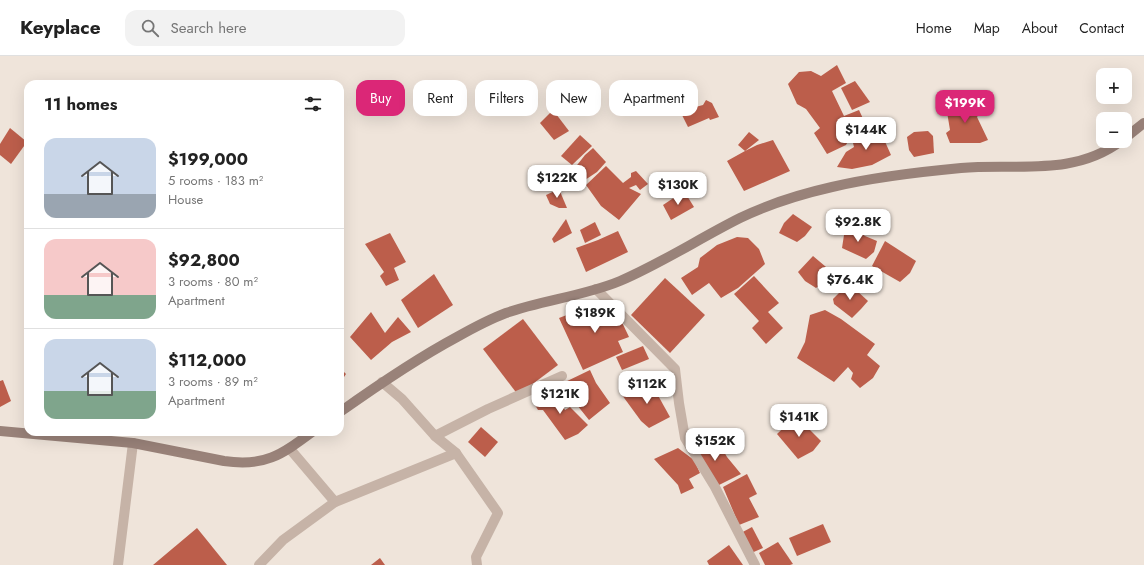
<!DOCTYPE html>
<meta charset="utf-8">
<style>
:root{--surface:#fff;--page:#f2f2f2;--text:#222;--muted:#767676;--line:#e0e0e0;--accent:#db2777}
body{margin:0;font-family:Jost,sans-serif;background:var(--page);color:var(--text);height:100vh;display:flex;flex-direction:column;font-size:15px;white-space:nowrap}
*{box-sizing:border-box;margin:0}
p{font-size:13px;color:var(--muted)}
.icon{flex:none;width:22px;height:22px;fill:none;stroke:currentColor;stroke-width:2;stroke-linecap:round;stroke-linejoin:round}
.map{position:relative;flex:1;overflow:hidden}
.sheet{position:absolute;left:24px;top:24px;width:320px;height:356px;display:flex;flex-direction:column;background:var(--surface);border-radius:12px;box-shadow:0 4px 16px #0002}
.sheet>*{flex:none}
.top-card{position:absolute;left:356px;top:24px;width:380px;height:36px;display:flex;gap:8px}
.fabs{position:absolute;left:1096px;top:12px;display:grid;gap:8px}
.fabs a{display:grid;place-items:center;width:36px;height:36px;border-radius:8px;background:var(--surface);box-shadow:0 4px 16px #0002;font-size:20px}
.price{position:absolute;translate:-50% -34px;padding:0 9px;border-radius:8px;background:#fff;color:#222;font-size:13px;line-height:26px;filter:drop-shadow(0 1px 2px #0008)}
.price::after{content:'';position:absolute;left:50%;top:24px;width:12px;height:9px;margin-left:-6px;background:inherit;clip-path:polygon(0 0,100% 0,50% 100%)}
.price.selected{background:var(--accent);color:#fff}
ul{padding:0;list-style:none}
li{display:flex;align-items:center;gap:12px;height:100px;padding:0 20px}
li+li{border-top:1px solid var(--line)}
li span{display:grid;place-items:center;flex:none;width:112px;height:80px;border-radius:12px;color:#555}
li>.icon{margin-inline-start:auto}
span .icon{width:48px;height:48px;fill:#fffc;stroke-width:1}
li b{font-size:17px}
h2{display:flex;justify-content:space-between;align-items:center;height:48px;padding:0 20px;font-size:17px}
.tag{padding:0 14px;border-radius:12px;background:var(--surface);box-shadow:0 4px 16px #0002;font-size:14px;line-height:36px}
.tag.selected{background:var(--accent);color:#fff}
header{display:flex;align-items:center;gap:24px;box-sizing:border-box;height:56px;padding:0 20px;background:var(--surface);border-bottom:1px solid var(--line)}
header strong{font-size:19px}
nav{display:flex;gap:22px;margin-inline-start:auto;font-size:14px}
.search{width:280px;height:36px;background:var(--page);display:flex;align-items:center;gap:10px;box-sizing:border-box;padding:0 14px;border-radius:12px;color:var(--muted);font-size:15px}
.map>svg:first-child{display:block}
.building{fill:#bc5e4b}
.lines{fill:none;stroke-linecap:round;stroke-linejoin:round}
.minor{stroke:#c6b3a7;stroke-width:10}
.secondary{stroke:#998279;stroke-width:10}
</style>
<header>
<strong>Keyplace</strong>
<div class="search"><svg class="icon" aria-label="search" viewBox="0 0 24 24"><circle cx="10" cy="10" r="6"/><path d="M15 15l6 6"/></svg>Search here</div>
<nav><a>Home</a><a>Map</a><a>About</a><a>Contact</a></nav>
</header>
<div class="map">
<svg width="1144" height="509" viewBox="0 0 1144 509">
<rect width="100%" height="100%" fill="#efe4da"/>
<g class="building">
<polygon points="837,9 846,27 832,35 844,60 859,54 866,69 852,78 846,89 827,98 814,77 820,72 806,53 797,48 788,28 799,16 811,15 821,20"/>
<polygon points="855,25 870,46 852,54 841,32"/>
<polygon points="706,44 712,47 719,61 710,64 709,62 688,71 680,55 703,49"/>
<polygon points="971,45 978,45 980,57 977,61 988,84 980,87 950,87 946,77 950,74 947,56 950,49"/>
<polygon points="553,54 569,75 554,84 540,67"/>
<polygon points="878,70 891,99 872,109 852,113 837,111 846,96 854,91 852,83"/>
<polygon points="10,72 27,86 11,108 0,99 0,88"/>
<polygon points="928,75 933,80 934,97 914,101 909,94 907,81 914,76"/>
<polygon points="749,76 759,84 745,95 757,89 773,84 790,115 744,135 727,105 745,95 738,89"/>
<polygon points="580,79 592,90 572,109 561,100"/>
<polygon points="593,92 606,106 597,116 585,124 574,113 585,99"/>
<polygon points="606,110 623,127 631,121 631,117 636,115 648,128 640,134 636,129 629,132 641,138 619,164 601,150 586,129"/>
<polygon points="559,133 567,152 559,152 550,148 546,139"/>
<polygon points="684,135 694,151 671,164 663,149"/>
<polygon points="793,158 812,171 805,180 797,186 779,177 784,167"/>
<polygon points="566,163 572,177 554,187 552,183"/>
<polygon points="595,166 601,179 585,187 580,174"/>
<polygon points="846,166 865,180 877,185 874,196 866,203 842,192"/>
<polygon points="618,175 628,196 586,216 576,192 598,184"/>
<polygon points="390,177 406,206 394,212 399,224 386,230 380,220 384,216 365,188"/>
<polygon points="737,181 748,182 759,193 765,208 738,232 721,242 709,227 692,239 681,222 698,211 700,202 717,189"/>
<polygon points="885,185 916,205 910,217 900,226 872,210"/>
<polygon points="813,200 832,216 826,224 816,232 805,225 798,216"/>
<polygon points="434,218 453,249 418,272 401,244"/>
<polygon points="754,220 779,247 768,256 783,272 766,288 752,272 759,265 734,238"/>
<polygon points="665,222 705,259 670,297 631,259"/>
<polygon points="846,230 856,234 868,245 861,253 852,262 834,248 833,243"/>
<polygon points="603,245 618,258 629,281 618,285 623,296 583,314 559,262"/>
<polygon points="825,254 841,263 875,288 867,299 880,310 873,322 860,332 851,323 853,317 848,311 834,326 797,302 805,286 810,259"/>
<polygon points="371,256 385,277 398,261 411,276 392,286 371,304 350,281"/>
<polygon points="523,263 558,309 518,339 483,293"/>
<polygon points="643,290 649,303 622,314 616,301"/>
<polygon points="340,312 346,318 340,327"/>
<polygon points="590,314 596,327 610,347 589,364 577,349 573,343 567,342 561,328"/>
<polygon points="3,324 11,345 0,351 0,325"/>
<polygon points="643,327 655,334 670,361 649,372 641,365 622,339"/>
<polygon points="550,334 556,338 565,354 570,351 588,369 578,378 565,384 543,354 538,354 532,344"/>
<polygon points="796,360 821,385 813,395 798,403 777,378"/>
<polygon points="481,371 498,386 485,401 468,386"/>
<polygon points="716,382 727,401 741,418 715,431 689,390"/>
<polygon points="678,392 694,404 700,417 689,423 694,432 681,438 678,429 654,403"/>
<polygon points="747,418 757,438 749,442 759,461 739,469 723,431"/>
<polygon points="823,468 831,486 797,500 789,482"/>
<polygon points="752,471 763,492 749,498 739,478"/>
<polygon points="197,472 227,509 153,509"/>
<polygon points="778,486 793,508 790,509 765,509 759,497"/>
<polygon points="729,489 743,509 709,509 707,505"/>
<polygon points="380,502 385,509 371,509"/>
</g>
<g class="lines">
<g class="minor">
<polyline points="596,233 675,313 679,347 685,382 715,431 755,509"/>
<polyline points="382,326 402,343 435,380 456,397 498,457 476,501 477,509"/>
<polyline points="435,380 488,353 562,320"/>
<polyline points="290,393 335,446"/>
<polyline points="118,509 133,387"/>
<polyline points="259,509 283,484 335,446 456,397"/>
</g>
<g class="secondary">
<polyline points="1125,82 1144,67"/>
<path d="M 340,356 C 378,329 416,303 457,281 C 473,272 490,263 506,257 C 543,244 584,240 620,225 C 662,207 700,182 740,162 C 769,148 801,138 832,131 C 874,121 918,116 961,112 C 1016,107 1073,121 1121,85"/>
<path d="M 0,375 L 133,387 L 224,405 C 265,411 281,399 312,376"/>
</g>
</g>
</svg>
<div class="fabs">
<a>+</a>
<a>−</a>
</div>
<b class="price selected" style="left:965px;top:68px">$199K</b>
<b class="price" style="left:866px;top:95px">$144K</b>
<b class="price" style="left:557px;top:143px">$122K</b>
<b class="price" style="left:678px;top:150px">$130K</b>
<b class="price" style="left:858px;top:187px">$92.8K</b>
<b class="price" style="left:850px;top:245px">$76.4K</b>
<b class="price" style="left:595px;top:278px">$189K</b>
<b class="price" style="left:647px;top:349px">$112K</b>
<b class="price" style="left:560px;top:359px">$121K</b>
<b class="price" style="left:799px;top:382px">$141K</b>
<b class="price" style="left:715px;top:406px">$152K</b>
<div class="top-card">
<a class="tag selected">Buy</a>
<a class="tag">Rent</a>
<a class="tag">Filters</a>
<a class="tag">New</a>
<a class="tag">Apartment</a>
</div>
<section class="sheet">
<h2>11 homes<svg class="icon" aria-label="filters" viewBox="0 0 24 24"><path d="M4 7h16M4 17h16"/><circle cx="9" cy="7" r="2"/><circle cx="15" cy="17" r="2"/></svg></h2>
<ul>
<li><span style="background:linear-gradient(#c9d6e8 70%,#9aa5b1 0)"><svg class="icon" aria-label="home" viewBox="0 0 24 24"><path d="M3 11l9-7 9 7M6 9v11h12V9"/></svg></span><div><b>$199,000</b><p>5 rooms · 183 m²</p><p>House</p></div></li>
<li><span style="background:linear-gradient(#f6c9c9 70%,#7fa58c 0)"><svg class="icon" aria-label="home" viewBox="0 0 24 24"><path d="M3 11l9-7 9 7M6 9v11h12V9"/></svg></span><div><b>$92,800</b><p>3 rooms · 80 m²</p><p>Apartment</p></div></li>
<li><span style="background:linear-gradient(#c9d6e8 65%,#7fa58c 0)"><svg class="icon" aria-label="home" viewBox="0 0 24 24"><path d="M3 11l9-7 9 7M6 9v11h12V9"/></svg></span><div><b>$112,000</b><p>3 rooms · 89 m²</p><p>Apartment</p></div></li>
</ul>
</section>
</div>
